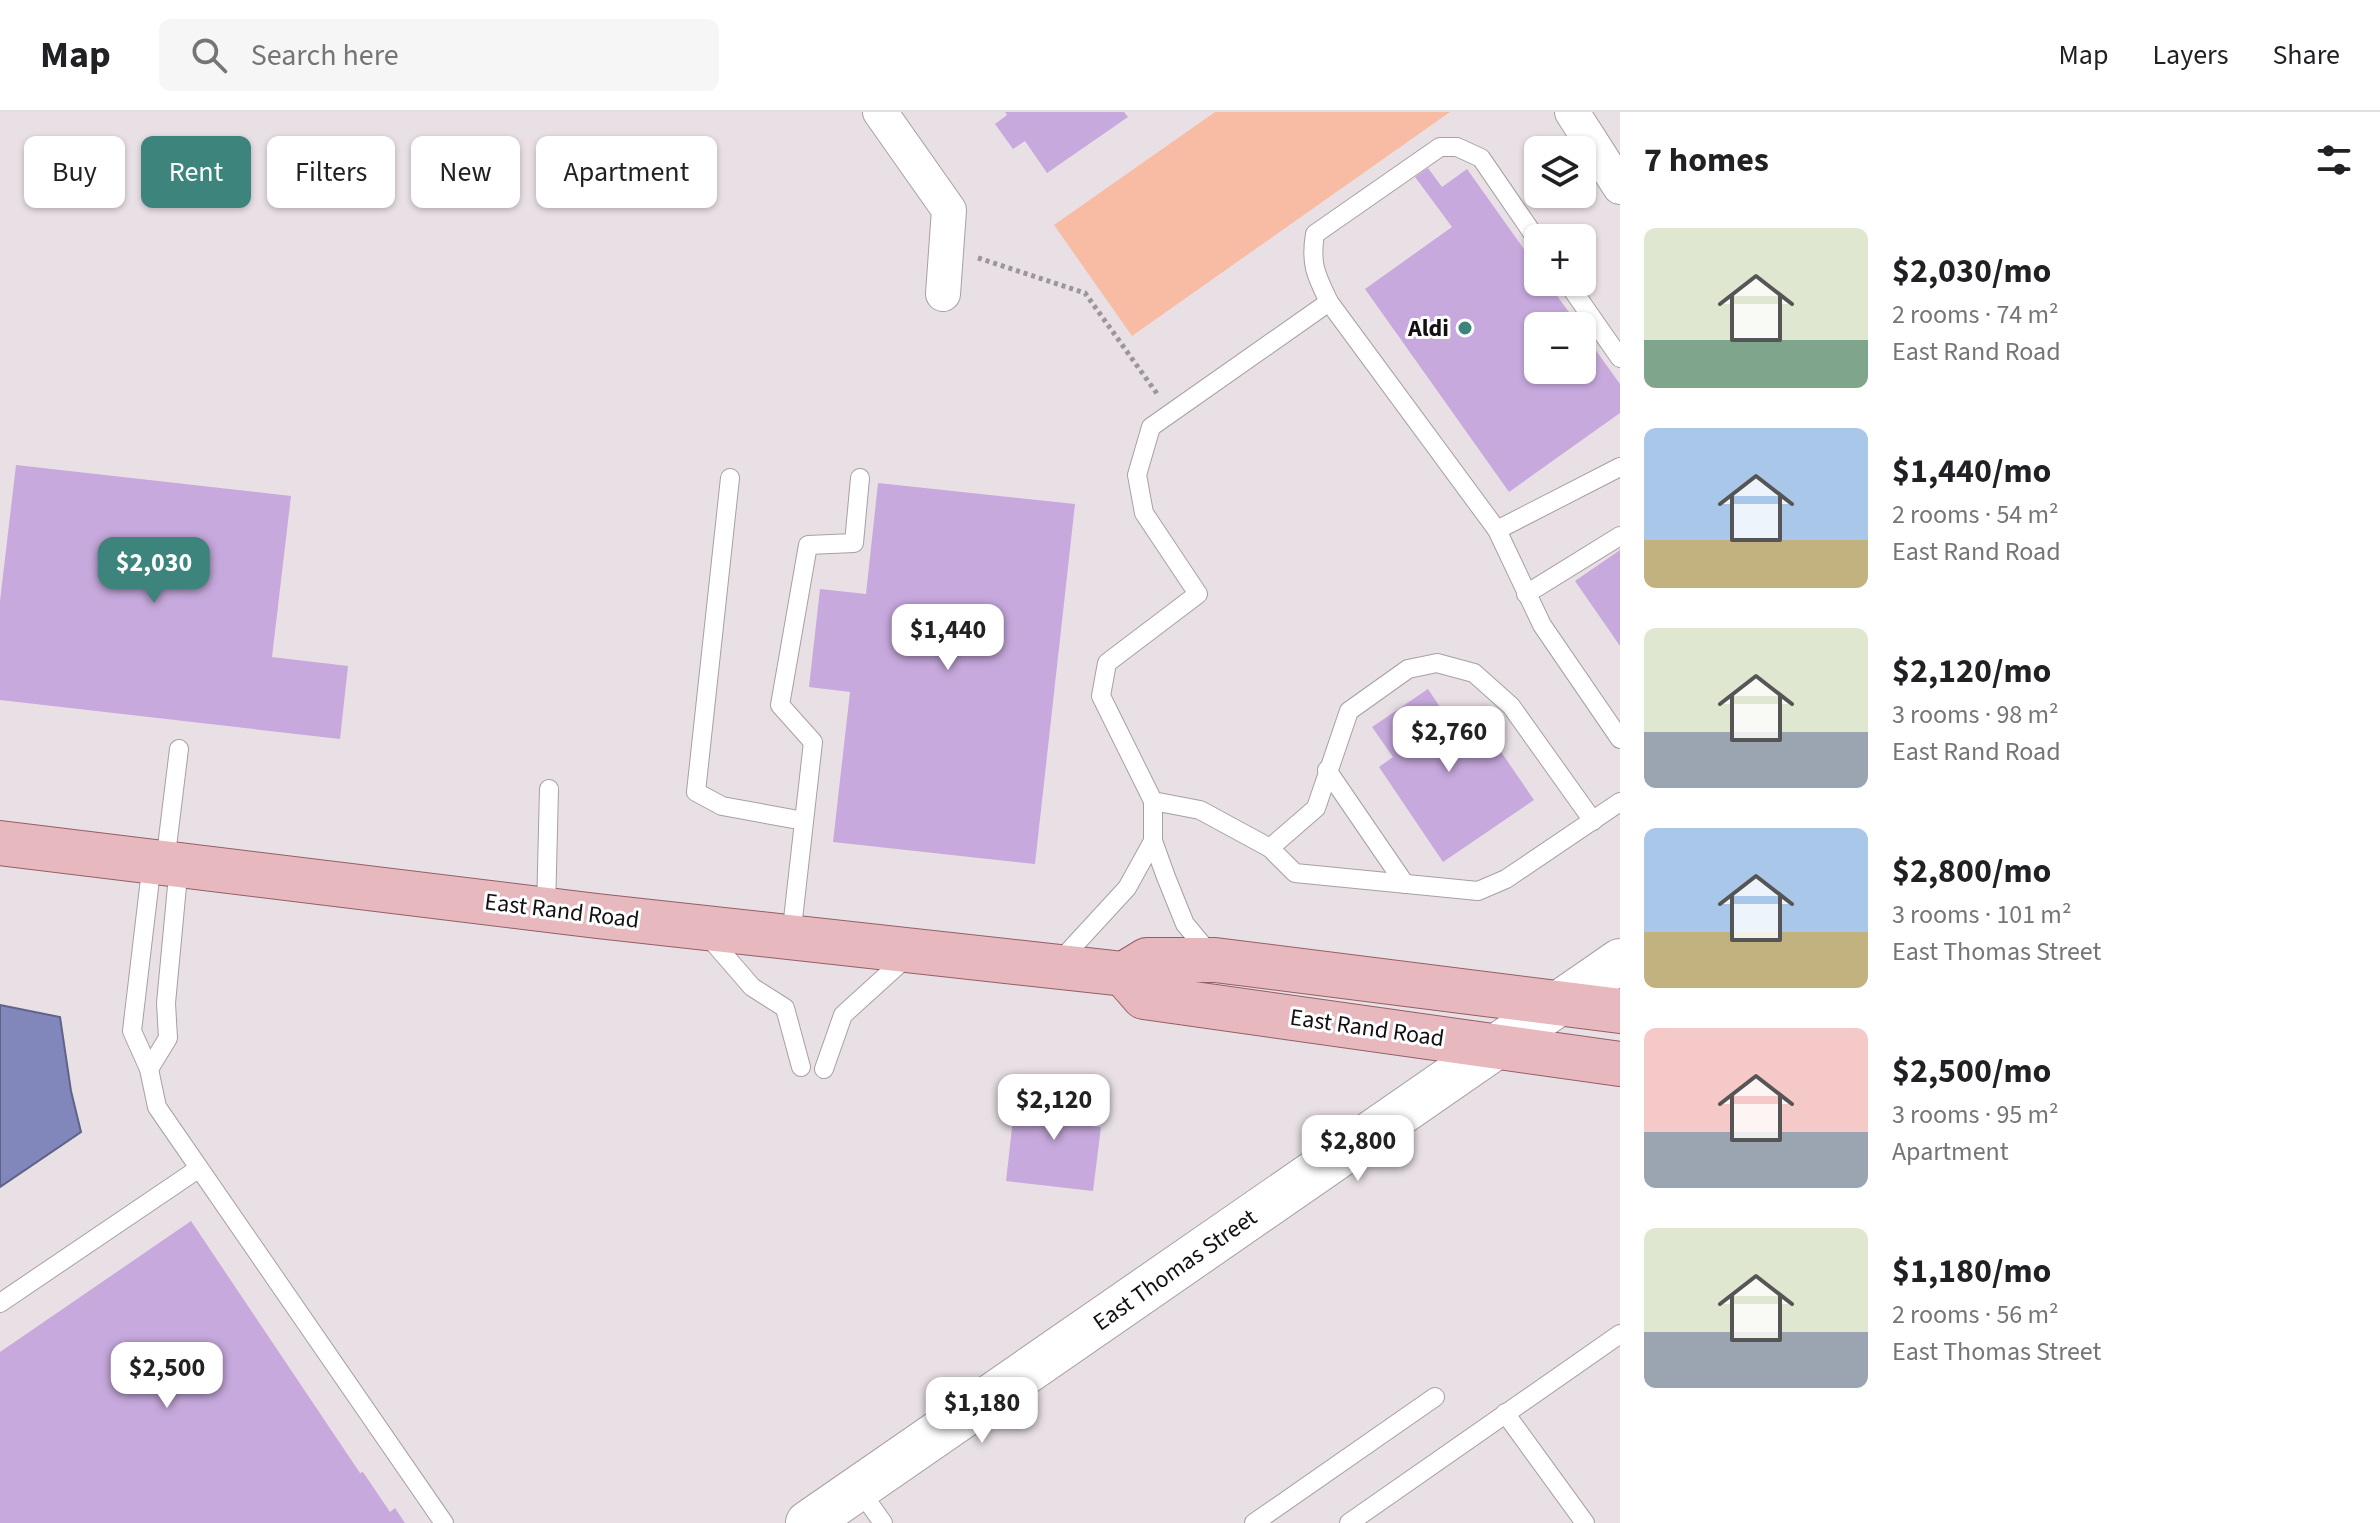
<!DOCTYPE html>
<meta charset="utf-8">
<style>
:root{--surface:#fff;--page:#f6f6f6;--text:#202124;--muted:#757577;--line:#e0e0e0;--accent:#3d847c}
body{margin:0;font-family:"Source Sans 3",sans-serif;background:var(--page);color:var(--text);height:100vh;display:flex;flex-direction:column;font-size:30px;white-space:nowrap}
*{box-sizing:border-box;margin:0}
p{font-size:26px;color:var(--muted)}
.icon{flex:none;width:44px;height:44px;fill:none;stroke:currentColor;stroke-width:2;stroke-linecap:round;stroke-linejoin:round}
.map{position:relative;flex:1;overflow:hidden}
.side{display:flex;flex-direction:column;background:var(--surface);width:760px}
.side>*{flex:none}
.top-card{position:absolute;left:24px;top:24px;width:760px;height:72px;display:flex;gap:16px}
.tools{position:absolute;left:1524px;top:24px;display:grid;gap:16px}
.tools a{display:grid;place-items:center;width:72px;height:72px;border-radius:12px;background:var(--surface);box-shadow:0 2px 6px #0004;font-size:40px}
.price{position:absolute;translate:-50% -68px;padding:0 18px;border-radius:16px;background:#fff;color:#222;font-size:26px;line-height:52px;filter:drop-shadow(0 2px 4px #0008)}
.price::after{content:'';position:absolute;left:50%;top:48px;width:24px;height:18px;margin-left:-12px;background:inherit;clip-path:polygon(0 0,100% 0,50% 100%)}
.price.selected{background:var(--accent);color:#fff}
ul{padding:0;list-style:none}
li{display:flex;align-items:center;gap:24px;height:200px;padding:0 24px}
li span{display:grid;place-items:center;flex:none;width:224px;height:160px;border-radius:12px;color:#555}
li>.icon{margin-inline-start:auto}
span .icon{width:96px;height:96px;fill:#fffc;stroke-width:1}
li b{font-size:34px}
h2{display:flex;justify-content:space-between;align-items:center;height:96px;padding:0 24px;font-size:34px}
.pill{padding:0 28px;border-radius:12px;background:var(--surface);box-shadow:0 2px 6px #0004;font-size:28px;line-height:72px}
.pill.selected{background:var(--accent);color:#fff}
header{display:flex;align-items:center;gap:48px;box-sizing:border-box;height:112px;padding:0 40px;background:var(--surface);border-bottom:2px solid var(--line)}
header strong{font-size:38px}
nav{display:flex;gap:44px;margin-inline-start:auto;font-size:28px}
.search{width:560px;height:72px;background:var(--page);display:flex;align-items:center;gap:20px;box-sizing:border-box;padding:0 28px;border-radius:12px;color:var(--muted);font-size:30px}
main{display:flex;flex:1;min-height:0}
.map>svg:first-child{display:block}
.green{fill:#f7bca3}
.water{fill:#8186bb;stroke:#606388;stroke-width:2}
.building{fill:#c7a9dd}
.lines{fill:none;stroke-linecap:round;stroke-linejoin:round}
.lane-casing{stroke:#a79fa4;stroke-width:20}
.street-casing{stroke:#a79fa4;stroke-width:36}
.secondary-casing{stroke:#a79fa4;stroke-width:46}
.primary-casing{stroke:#925f65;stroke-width:46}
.path{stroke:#9c9599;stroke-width:5;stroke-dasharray:4 4;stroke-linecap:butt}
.lane{stroke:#fff;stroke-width:18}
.street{stroke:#fff;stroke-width:34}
.secondary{stroke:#fff;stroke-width:44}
.primary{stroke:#e7b8bd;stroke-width:44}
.poi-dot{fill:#3d847c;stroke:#fff;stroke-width:3}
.labels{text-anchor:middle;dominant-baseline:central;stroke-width:6;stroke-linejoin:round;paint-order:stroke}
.poi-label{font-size:24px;font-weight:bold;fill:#131012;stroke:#fff;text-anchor:end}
.street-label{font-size:24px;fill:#131012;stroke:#fff}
</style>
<header>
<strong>Map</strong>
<div class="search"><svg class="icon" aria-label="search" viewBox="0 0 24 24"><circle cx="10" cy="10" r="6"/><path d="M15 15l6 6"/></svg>Search here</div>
<nav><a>Map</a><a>Layers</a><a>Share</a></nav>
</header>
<main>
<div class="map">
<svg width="1620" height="1411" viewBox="0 0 1620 1411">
<rect width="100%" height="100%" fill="#e9e0e5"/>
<polygon class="green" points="1215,0 1450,0 1132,224 1054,113"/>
<polygon class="water" points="0,893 60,905 71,979 81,1020 0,1075"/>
<g class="building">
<polygon points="1005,0 1124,0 1128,5 1047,61 1025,29 1013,37 995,12 1007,3"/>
<polygon points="1428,56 1442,75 1467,57 1538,157 1538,170 1547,170 1579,214 1538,214 1538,258 1582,258 1582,219 1620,272 1620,301 1509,380 1365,177 1452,115 1415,65"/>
<polygon points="16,353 291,384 272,545 348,554 340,627 0,588 0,489"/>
<polygon points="878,371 1075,392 1035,752 833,730 850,580 809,575 820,477 866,482"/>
<polygon points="1620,438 1620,534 1575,469"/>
<polygon points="1428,577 1450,610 1471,596 1534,688 1443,750 1379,655 1393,645 1372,615"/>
<polygon points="1025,979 1093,986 1090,1014 1101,1015 1093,1079 1006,1069 1014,998 1022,999"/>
<polygon points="191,1109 360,1361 363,1360 390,1400 395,1396 405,1411 0,1411 0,1240"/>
</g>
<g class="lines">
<g class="lane-casing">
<g id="lane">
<path d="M 1538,129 L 1481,46 L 1457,35 L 1440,35 L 1315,122 C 1310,152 1316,163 1329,190 L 1497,418 L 1542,513 L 1620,627"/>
<polyline points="1567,170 1620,246"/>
<polyline points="1329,190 1151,315 1137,363 1144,401 1198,482 1107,551 1101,584 1153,689 1200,698 1270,736 1295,761 1478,779 1506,767 1620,690"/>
<polyline points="730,366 696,680 722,694 804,709"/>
<polyline points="1497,418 1620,355"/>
<polyline points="1526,482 1620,424"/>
<polyline points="1327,658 1405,772"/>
<polyline points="1153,689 1153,729 1166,765 1185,812 1211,843"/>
<polyline points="1270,736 1316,696 1349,599 1408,557 1437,551 1474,561 1511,594 1593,709"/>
<polyline points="152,750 132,919 149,957 157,995 444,1411"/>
<polyline points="165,751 179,637"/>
<polyline points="546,798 549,677"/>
<polyline points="707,823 752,875 785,896 801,955"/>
<polyline points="791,825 813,630 780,593 808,433 854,431 860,366"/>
<polyline points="1057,852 1127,776 1153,729"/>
<polyline points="149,957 168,926 166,891 179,753"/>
<polyline points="824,957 843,903 908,844"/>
<polyline points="0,1191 198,1057"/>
<polyline points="1505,1301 1585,1411"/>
<polyline points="859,1377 883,1411"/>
<polyline points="1254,1411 1435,1285"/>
<polyline points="1349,1411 1620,1222"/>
</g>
</g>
<g class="street-casing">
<g id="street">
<polyline points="880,0 949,98 943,182"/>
<polyline points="1572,0 1620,75"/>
</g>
</g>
<g class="secondary-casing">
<polyline id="secondary" points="808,1411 1620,849"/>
</g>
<g class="primary-casing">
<g id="primary">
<polyline points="0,731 597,804 1124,862 1147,848 1215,848 1620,899"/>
<polyline points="1124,862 1144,885 1620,952"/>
</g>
</g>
<polyline class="path" points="978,146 1085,181 1158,283"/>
<use href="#lane" class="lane"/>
<use href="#street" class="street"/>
<use href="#secondary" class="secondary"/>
<use href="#primary" class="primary"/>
</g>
<circle class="poi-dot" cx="1465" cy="216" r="8"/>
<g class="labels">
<g class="poi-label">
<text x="1449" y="216">Aldi</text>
</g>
<g class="street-label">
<text transform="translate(562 799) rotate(7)">East Rand Road</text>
<text transform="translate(1367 916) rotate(8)">East Rand Road</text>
<text transform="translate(1175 1158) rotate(-35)">East Thomas Street</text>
</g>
</g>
</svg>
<div class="tools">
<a><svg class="icon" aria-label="layers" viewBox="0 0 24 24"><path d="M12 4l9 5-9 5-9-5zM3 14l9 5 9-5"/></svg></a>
<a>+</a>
<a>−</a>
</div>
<b class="price selected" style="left:154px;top:493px">$2,030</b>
<b class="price" style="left:948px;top:560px">$1,440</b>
<b class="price" style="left:1449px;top:662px">$2,760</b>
<b class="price" style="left:1054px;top:1030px">$2,120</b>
<b class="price" style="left:1358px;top:1071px">$2,800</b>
<b class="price" style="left:167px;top:1298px">$2,500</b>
<b class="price" style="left:982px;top:1333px">$1,180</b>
<div class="top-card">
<a class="pill">Buy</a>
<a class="pill selected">Rent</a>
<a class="pill">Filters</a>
<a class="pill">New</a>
<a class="pill">Apartment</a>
</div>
</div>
<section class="side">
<h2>7 homes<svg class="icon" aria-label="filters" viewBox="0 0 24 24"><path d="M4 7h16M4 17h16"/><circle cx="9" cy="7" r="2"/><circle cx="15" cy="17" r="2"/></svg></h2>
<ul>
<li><span style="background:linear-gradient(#dfe7d0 70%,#7fa58c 0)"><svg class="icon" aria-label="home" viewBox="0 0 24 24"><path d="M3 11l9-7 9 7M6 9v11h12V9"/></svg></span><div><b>$2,030/mo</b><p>2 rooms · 74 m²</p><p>East Rand Road</p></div></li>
<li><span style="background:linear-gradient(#a9c7e8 70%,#c2b280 0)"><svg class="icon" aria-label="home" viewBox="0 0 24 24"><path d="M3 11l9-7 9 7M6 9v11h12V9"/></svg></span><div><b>$1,440/mo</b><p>2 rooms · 54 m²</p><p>East Rand Road</p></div></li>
<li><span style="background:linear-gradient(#dfe7d0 65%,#9aa5b1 0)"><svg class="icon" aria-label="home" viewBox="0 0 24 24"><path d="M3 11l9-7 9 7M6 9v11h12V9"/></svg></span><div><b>$2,120/mo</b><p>3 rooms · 98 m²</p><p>East Rand Road</p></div></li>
<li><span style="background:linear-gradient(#a9c7e8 65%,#c2b280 0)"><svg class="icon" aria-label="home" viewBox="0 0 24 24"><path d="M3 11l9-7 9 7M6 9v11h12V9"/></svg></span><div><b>$2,800/mo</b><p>3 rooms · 101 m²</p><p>East Thomas Street</p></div></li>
<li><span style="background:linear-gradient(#f6c9c9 65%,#9aa5b1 0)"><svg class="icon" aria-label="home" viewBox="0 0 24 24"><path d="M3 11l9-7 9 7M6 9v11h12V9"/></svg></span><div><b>$2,500/mo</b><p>3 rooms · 95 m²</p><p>Apartment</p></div></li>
<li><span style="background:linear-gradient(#dfe7d0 65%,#9aa5b1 0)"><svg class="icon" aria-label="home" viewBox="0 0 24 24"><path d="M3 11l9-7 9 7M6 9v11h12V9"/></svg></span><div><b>$1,180/mo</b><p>2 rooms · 56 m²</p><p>East Thomas Street</p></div></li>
</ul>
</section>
</main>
